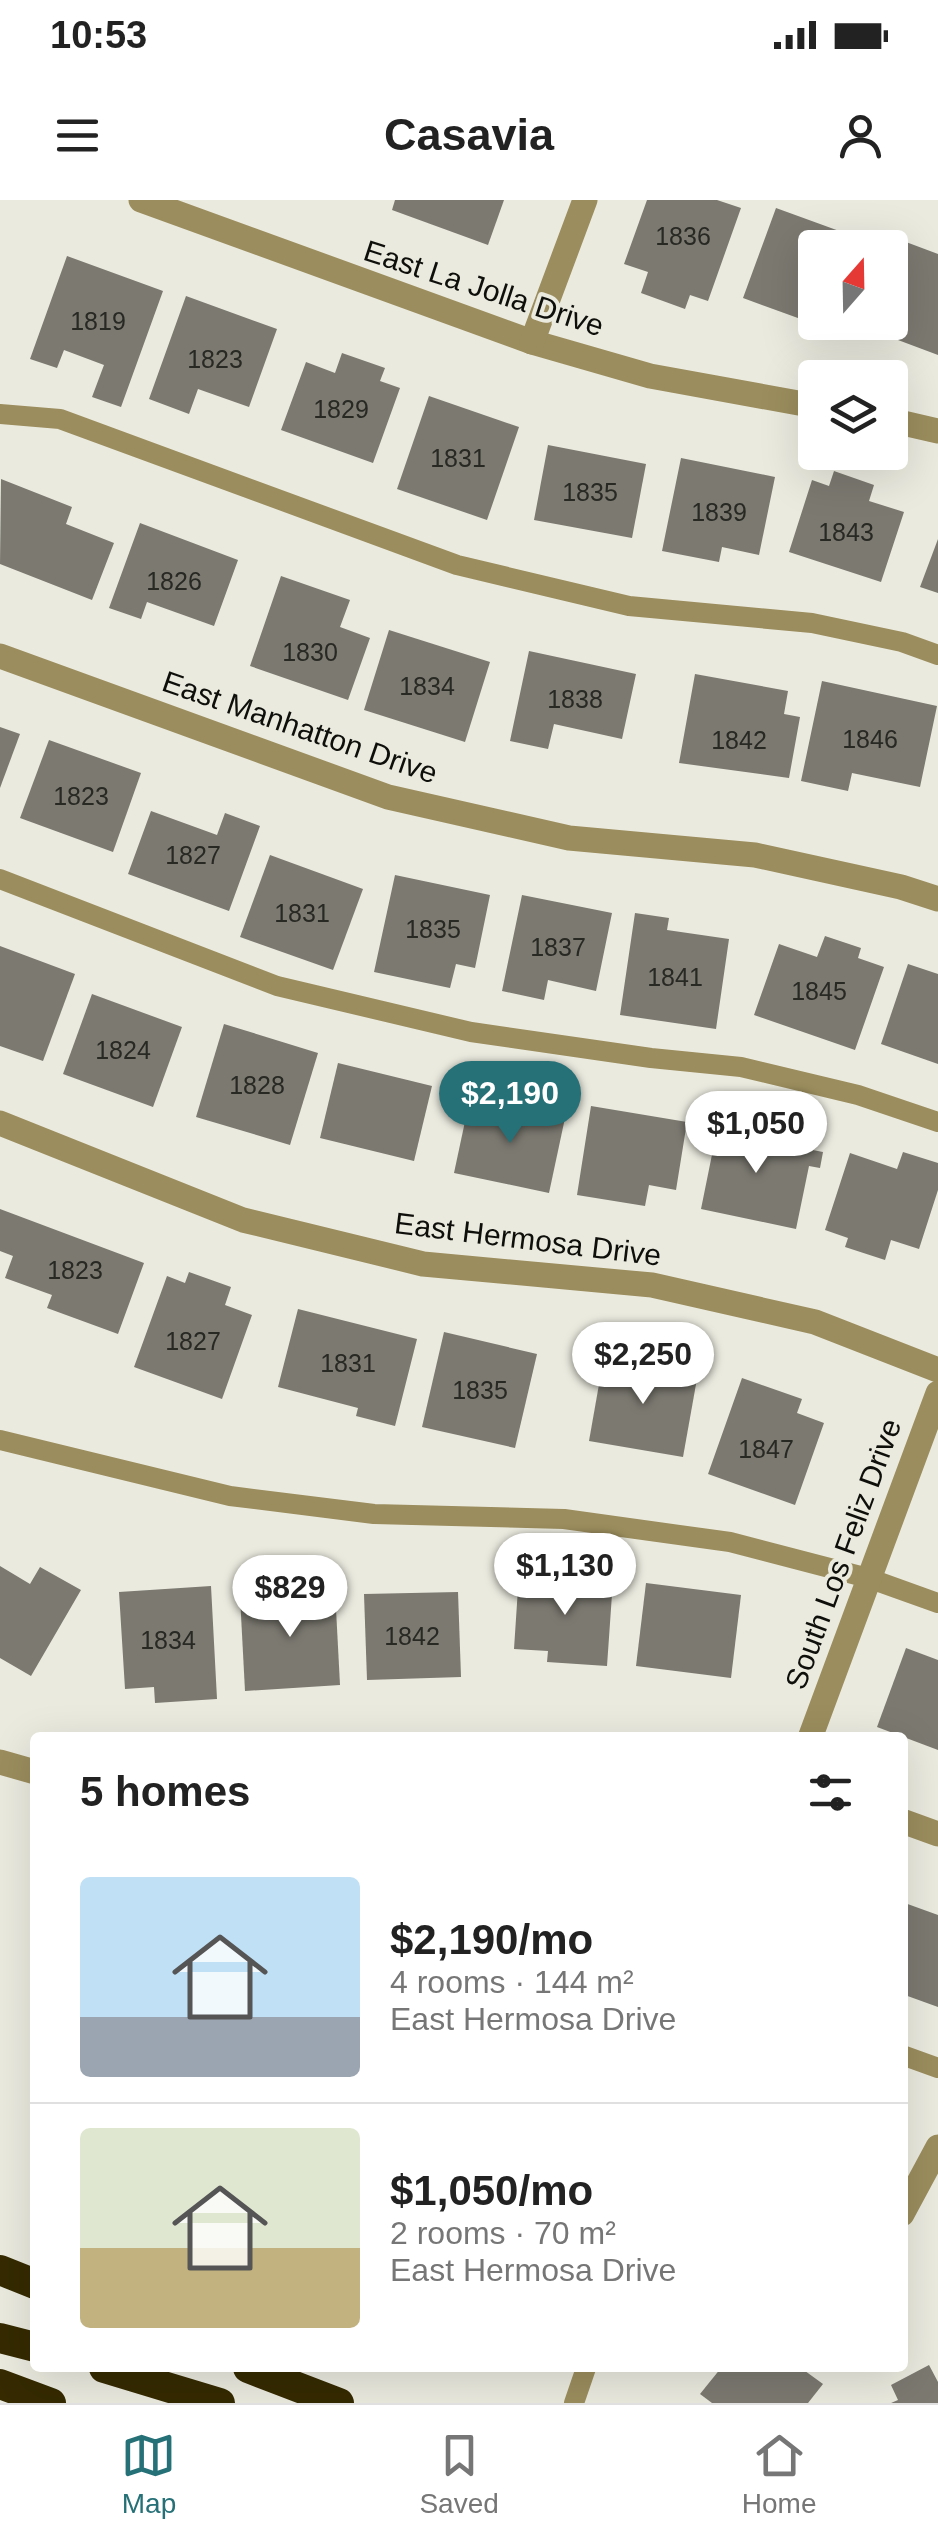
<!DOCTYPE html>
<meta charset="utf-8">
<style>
:root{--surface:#fff;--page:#f6f6f6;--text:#222;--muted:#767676;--line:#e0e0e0;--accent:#267177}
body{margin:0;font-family:Helvetica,sans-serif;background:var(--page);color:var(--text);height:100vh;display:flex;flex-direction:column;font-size:38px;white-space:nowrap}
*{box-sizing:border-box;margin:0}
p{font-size:32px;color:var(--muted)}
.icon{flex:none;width:55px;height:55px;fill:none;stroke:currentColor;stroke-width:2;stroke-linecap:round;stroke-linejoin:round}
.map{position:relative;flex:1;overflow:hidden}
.panel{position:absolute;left:30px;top:1532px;width:878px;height:640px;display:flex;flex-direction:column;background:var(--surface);border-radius:10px;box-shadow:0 10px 40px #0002}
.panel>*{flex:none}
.needle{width:65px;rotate:20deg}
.tools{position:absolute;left:798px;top:30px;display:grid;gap:20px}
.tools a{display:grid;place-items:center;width:110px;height:110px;border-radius:10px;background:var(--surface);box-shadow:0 10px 40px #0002;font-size:50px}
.price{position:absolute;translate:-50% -85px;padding:0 22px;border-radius:35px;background:#fff;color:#222;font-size:32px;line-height:65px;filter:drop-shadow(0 2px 5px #0008)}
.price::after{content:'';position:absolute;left:50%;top:60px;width:30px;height:22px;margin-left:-15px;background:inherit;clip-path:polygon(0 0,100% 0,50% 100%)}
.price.current{background:var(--accent);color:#fff}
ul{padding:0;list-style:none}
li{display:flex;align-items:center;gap:30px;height:250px;padding:0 50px}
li+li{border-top:2px solid var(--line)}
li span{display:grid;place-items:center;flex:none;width:280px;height:200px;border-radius:10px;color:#555}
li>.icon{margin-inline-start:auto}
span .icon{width:120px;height:120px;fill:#fffc;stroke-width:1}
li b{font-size:42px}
h2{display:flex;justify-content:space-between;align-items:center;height:120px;padding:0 50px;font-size:42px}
.status{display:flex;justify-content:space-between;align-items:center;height:70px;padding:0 50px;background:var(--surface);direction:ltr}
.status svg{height:28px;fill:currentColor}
header{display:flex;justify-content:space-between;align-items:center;height:130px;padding:0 50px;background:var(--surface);font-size:45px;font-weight:600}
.tabs{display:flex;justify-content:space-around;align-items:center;height:140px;border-top:2px solid var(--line);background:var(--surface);font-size:28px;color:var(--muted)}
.tabs a{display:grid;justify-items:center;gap:5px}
.tabs .current{color:var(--accent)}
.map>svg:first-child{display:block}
.building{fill:#7b7970}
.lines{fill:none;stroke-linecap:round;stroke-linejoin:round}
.service{stroke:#9b8d5d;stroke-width:20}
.minor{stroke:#9b8d5d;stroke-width:25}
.motorway{stroke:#352a00;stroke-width:30}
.labels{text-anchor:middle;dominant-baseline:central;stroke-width:8;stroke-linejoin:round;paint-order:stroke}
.number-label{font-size:25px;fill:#292924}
.street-label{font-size:30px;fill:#0e0e0a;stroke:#ebeadf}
</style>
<div class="status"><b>10:53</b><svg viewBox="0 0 49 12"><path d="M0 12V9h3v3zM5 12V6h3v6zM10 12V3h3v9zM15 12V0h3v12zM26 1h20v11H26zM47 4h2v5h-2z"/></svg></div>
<header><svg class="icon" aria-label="menu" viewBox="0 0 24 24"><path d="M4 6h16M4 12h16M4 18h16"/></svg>Casavia<svg class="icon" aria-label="person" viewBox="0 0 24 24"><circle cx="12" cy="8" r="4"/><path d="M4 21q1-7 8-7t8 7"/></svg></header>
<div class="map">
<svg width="938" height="2203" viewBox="0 0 938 2203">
<rect width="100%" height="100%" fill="#ebeadf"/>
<g class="building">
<polygon points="395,0 504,0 488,45 392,10"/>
<polygon points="647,0 717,0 741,8 708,101 690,95 685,109 641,93 648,72 624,64"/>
<polygon points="776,8 864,40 861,48 815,48 815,122 834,122 831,130 743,98"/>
<polygon points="906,42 938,54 938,155 874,131 877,122 890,122 890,86"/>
<polygon points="67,56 163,91 121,207 92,197 104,165 64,150 57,168 30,159"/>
<polygon points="186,96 277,129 249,207 198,189 189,214 149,199"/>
<polygon points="342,153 385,168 380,181 400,188 373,263 281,230 306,162 335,173"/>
<polygon points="429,196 519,227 487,320 397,289"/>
<polygon points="548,245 646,264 632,338 534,320"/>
<polygon points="681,258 775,277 759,355 722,347 719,362 662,351"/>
<polygon points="834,271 874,285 869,301 904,312 881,382 789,352 812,280 829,286"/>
<polygon points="1,279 72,307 66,324 114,343 92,400 0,364"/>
<polygon points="140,323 238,360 214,426 147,402 141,419 109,408"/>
<polygon points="938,339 938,393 920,387"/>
<polygon points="281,376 350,400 340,427 370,438 348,500 250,466"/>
<polygon points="389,430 490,462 465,542 364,510"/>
<polygon points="529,451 636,474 622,539 554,524 548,549 510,541"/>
<polygon points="695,474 788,491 784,514 800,517 789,578 679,563"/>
<polygon points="822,481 937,506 920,587 852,573 848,591 801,581"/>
<polygon points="0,527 20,534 0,588"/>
<polygon points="49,540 141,573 113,652 20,618"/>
<polygon points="151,611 217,635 225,613 260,626 229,711 128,674"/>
<polygon points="270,655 363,689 333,770 240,737"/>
<polygon points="395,675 490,695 475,768 456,764 450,788 374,772"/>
<polygon points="522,695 612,713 596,791 548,780 544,800 502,791"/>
<polygon points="635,713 669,718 667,730 729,739 716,829 620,815"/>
<polygon points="825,736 861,748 858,758 884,767 855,850 754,815 779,744 817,757"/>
<polygon points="0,746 75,774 43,861 0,846"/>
<polygon points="908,764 938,774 938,864 881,844"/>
<polygon points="92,794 182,827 153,907 63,874"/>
<polygon points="224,824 318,853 290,945 196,917"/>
<polygon points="338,863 432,886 414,961 320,938"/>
<polygon points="470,898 565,918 549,993 454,973"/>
<polygon points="591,906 687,922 676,990 649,985 645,1006 577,995"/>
<polygon points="720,915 754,922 751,938 823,952 820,968 809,966 796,1029 701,1009"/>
<polygon points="903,952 938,963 938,990 919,1049 891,1040 885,1060 845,1047 848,1038 825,1030 850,953 897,969"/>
<polygon points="0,1009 144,1063 118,1134 47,1108 52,1095 5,1078 13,1056 0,1051"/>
<polygon points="189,1072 231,1087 225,1105 252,1115 222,1199 134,1167 167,1076 185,1083"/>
<polygon points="298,1109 417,1139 395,1226 356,1216 358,1208 278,1187"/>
<polygon points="444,1132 537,1154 515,1248 422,1227"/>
<polygon points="604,1156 698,1173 683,1257 589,1241"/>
<polygon points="742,1178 802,1199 797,1213 824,1223 795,1305 708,1274"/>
<polygon points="0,1366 30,1384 40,1367 81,1390 31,1476 0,1458"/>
<polygon points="519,1373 613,1380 607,1466 547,1462 548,1451 514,1449"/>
<polygon points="646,1383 741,1395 731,1478 636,1466"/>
<polygon points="211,1386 217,1499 155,1503 154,1487 125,1489 119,1392"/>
<polygon points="335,1390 340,1485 245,1491 240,1396"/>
<polygon points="458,1392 461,1477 367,1480 364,1394"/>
<polygon points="906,1448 938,1460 938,1550 877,1527"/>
<polygon points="902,1702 938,1715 938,1807 902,1794"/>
<polygon points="929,2165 938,2182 938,2203 891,2203 898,2200 891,2185"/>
<polygon points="721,2168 801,2168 823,2184 808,2203 712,2203 700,2194"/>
</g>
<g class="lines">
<g class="service">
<polyline points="0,214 60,219 457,365 629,406 812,423 902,442 938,455"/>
<polyline points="0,679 277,786 471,832 651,858 741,867 858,895 938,922"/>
<polyline points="0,1240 230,1296 374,1314 564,1319 730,1342 868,1378 938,1403"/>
<polyline points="902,1855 938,1868"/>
<polyline points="574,2203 586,2168"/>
</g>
<g class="minor">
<polyline points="141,0 532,142 650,176 815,206"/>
<polyline points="532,142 585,0"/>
<polyline points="890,220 938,231"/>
<polyline points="0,456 388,597 569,638 755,655 901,687 938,699"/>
<polyline points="0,923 243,1020 423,1064 652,1085 815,1122 938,1170"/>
<polyline points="810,1538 938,1193"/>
<polyline points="0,1562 35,1572"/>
<polyline points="902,1621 938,1634"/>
<polyline points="902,2014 938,1947"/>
</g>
<g class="motorway">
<polyline points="0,2070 35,2084"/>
<polyline points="0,2138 35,2147"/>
<polyline points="104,2168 220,2203"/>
<polyline points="248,2168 339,2203"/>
<polyline points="0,2184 51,2203"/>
</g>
</g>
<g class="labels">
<g class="number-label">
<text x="683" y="36">1836</text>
<text x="98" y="121">1819</text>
<text x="215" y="159">1823</text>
<text x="341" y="209">1829</text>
<text x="458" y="258">1831</text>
<text x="590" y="292">1835</text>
<text x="719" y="312">1839</text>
<text x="846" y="332">1843</text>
<text x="174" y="381">1826</text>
<text x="310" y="452">1830</text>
<text x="427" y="486">1834</text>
<text x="575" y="499">1838</text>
<text x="870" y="539">1846</text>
<text x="739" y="540">1842</text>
<text x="81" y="596">1823</text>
<text x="193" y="655">1827</text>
<text x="302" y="713">1831</text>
<text x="433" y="729">1835</text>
<text x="558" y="747">1837</text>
<text x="675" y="777">1841</text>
<text x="819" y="791">1845</text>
<text x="123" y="850">1824</text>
<text x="257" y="885">1828</text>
<text x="75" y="1070">1823</text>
<text x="193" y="1141">1827</text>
<text x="348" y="1163">1831</text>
<text x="480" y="1190">1835</text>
<text x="766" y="1249">1847</text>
<text x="412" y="1436">1842</text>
<text x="168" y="1440">1834</text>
</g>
<g class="street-label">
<text transform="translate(484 88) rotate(18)">East La Jolla Drive</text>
<text transform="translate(300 527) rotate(19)">East Manhatton Drive</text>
<text transform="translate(528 1039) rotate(7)">East Hermosa Drive</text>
<text transform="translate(843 1354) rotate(-70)">South Los Feliz Drive</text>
</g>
</g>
</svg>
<div class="tools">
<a><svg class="needle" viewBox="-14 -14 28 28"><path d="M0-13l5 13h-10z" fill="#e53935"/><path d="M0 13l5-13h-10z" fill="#767676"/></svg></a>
<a><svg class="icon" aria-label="layers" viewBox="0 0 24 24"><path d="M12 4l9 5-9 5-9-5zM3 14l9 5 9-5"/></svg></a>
</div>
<b class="price current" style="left:510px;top:946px">$2,190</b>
<b class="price" style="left:756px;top:976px">$1,050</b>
<b class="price" style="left:643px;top:1207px">$2,250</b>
<b class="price" style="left:565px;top:1418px">$1,130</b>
<b class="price" style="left:290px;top:1440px">$829</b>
<section class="panel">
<h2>5 homes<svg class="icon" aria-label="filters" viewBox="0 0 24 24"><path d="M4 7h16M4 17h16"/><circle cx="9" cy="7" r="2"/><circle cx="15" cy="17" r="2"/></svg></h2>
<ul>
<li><span style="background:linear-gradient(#bfe0f5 70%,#9aa5b1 0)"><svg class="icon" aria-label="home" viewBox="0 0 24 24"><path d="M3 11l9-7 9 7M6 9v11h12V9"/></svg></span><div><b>$2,190/mo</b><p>4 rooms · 144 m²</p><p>East Hermosa Drive</p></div></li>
<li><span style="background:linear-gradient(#dfe7d0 60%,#c2b280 0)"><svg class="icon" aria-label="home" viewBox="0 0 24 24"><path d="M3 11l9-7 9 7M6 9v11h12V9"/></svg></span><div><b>$1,050/mo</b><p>2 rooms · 70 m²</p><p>East Hermosa Drive</p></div></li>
</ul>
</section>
</div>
<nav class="tabs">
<a class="current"><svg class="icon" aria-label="map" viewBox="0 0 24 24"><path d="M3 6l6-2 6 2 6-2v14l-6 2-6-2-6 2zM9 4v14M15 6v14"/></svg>Map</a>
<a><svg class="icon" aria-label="saved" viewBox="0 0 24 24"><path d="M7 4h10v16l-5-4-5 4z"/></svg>Saved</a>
<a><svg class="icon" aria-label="home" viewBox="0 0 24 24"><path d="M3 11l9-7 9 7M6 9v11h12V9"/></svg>Home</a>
</nav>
